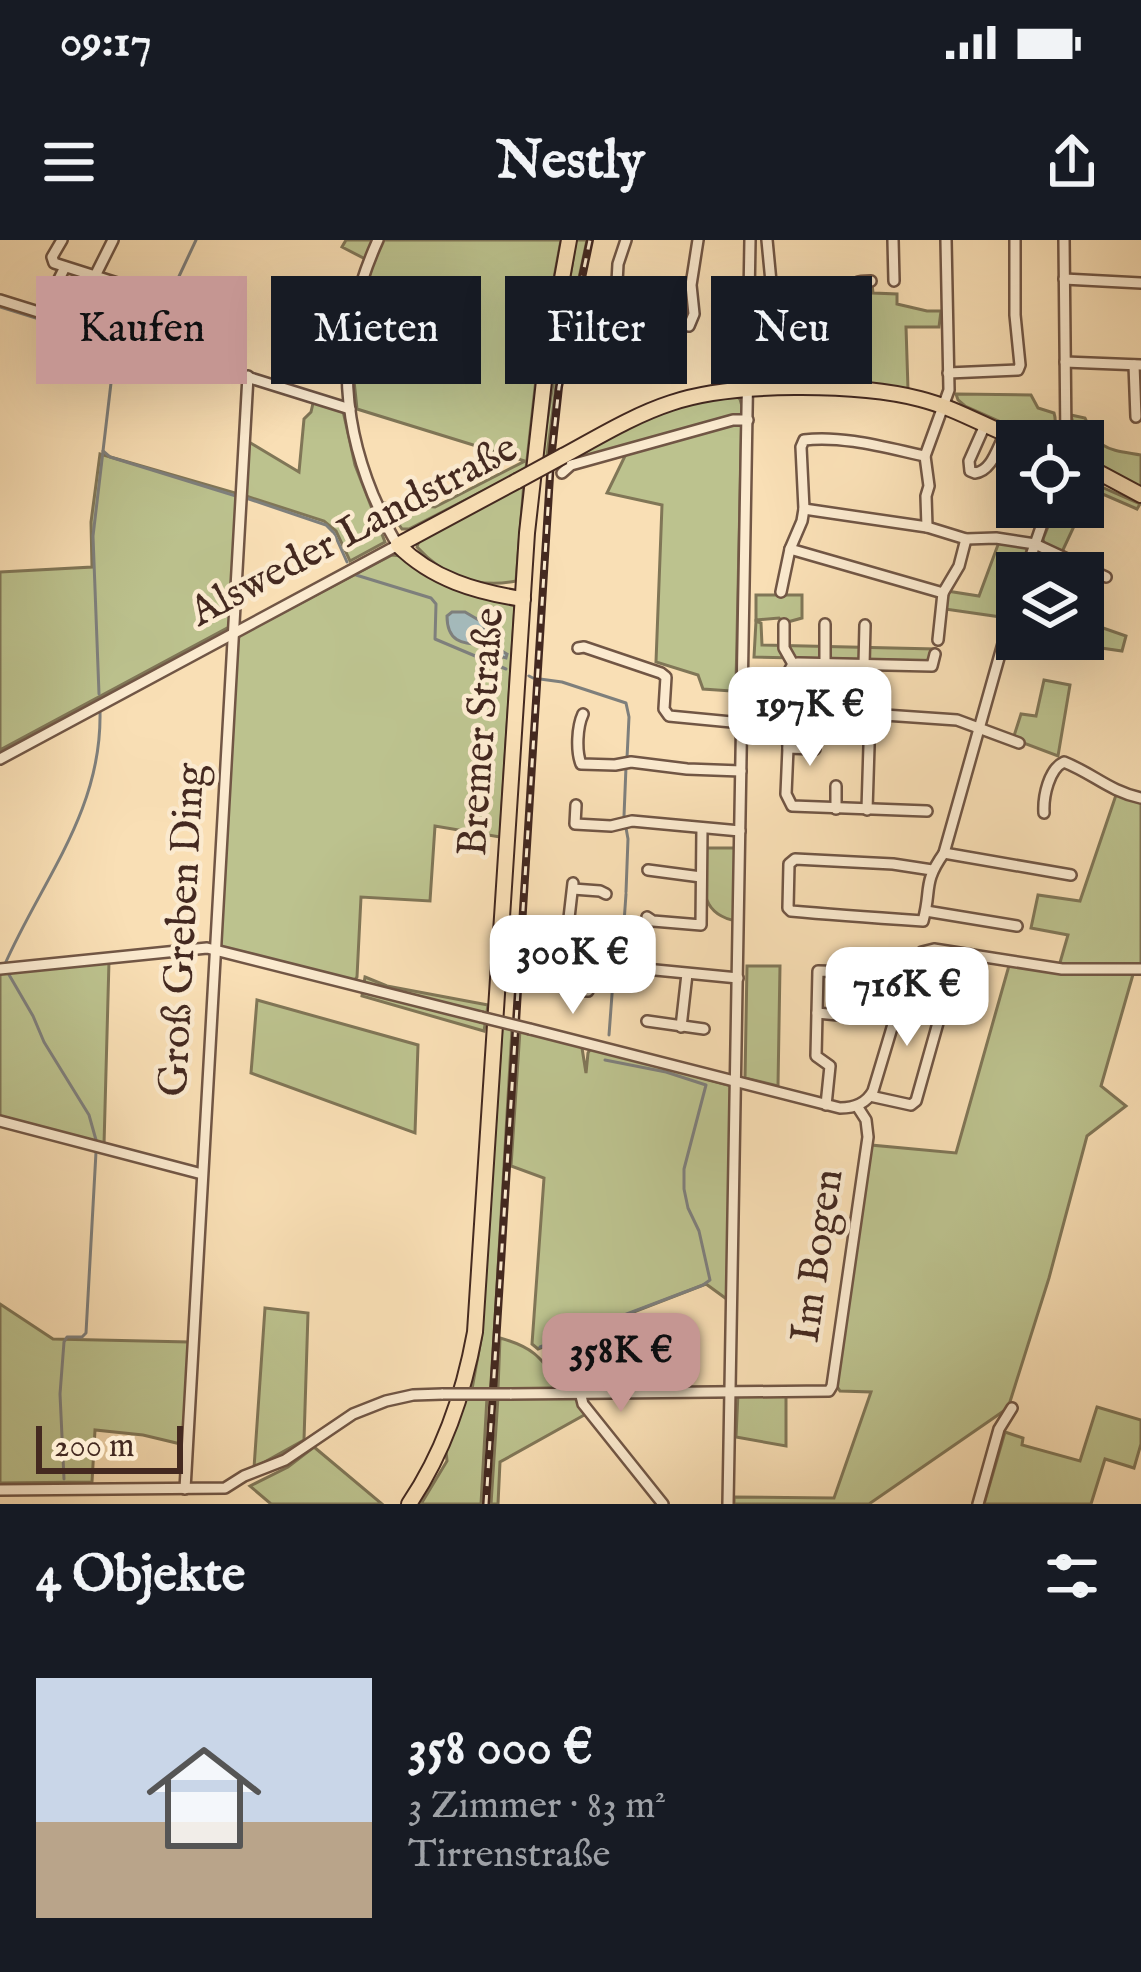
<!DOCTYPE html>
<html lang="de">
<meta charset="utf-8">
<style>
:root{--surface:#171b24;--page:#20242c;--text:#f1f3f6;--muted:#9ea1a6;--line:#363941;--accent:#c59692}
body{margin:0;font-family:"IM FELL English",serif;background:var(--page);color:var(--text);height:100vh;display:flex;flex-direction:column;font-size:45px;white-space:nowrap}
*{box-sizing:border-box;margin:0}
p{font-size:39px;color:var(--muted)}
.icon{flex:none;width:66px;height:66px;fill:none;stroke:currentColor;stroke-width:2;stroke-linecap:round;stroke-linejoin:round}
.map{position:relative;height:1264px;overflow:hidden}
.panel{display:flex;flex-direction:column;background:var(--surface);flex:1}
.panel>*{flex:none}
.hud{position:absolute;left:36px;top:36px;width:1071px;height:108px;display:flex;gap:24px}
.fabs{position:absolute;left:996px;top:180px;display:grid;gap:24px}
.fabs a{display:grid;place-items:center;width:108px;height:108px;border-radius:0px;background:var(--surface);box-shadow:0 12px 48px #0002;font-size:60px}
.scale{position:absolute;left:36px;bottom:30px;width:147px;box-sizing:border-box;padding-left:12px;border:6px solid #442920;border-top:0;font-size:33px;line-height:42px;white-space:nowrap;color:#442920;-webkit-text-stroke:9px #fbeacf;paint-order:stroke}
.price{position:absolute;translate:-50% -102px;padding:0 27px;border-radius:24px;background:#fff;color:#222;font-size:39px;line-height:78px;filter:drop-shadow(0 3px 6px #0008)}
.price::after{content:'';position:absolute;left:50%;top:72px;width:36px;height:27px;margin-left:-18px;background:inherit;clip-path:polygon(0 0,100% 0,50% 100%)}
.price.selected{background:var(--accent);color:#111}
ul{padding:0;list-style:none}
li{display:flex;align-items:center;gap:36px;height:300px;padding:0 36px}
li+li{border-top:3px solid var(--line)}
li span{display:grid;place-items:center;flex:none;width:336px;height:240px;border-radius:0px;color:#555}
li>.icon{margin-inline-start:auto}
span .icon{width:144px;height:144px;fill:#fffc;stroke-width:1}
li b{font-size:51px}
h2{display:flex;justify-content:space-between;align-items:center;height:144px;padding:0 36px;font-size:51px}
.tag{padding:0 42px;border-radius:0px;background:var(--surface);box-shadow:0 12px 48px #0002;font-size:42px;line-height:108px}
.tag.selected{background:var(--accent);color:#111}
.status{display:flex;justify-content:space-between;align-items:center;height:84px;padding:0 60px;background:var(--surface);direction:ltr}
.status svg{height:33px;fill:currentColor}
header{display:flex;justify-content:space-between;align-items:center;height:156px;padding:0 36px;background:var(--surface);font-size:54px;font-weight:700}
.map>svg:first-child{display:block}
.green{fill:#bcc28e;stroke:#807657;stroke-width:3}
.water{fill:#a4b9ba;stroke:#7e7f7c;stroke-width:3}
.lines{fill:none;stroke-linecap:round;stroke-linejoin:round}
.stream{stroke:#7e7f7c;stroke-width:3}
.minor-casing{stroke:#715645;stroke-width:14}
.major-casing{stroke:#442920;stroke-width:18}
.minor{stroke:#fbeacf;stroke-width:9}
.major{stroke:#f9dfb5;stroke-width:14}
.rail-casing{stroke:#442920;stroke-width:8}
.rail{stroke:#fbeacf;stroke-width:3;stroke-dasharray:9;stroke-linecap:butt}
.minor-bridge-casing{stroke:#715645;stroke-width:14;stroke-linecap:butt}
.major-bridge-casing{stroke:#442920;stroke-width:18;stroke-linecap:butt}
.minor-bridge{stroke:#fbeacf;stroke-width:9}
.major-bridge{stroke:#f9dfb5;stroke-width:14}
.labels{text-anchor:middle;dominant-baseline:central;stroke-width:9;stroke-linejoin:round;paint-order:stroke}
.street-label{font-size:42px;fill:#442920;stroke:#fbeacf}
</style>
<div class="status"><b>09:17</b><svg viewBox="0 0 49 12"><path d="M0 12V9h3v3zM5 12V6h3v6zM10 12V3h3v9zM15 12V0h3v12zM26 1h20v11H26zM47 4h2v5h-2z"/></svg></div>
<header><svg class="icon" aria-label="menu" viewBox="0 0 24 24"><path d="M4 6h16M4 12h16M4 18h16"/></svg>Nestly<svg class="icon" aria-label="share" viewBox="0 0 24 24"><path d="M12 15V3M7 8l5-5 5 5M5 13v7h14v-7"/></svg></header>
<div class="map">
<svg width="1141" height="1264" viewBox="0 0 1141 1264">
<rect width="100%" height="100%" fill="#f9dfb5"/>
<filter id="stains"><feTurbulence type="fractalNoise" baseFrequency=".00167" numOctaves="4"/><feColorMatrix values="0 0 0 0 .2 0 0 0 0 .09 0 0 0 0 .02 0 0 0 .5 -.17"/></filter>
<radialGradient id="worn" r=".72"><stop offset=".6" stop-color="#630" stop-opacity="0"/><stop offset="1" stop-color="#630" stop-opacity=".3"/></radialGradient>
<g class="green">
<polygon points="346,0 561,0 537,130 526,229 409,289 402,289 384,263 435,267 525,221 357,169 352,122 357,79 373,23 342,7"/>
<polygon points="576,0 587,0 556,146 547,216 541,219"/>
<polygon points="860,44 872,44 873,53 897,54 897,64 927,71 941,71 939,87 906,87 908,149 846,141 852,54"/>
<path d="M 956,154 L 1031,155 L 1038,168 L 1054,173 C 1058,186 1051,198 1037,198 L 965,166 L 958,160 Z"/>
<polygon points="736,156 740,159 742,166 736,443 731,451 703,449 698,435 656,422 662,265 607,253 627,212 559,223 672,164"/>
<polygon points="314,159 343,171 355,225 385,302 350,321 336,291 324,281 246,256 249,202 299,232 304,179 311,172"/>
<path d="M 1071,175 L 1085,178 C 1099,211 1107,209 1141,215 L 1141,248 L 1083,221 L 1083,201 L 1070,199 L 1075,193 Z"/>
<polygon points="100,214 239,254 229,387 0,510 0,332 92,327 91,282"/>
<path d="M 524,242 L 516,341 C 477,349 443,336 417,307 L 419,300 Z"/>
<polygon points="1083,242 1090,242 1140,264 1137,269 1098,252 1090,271 1082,269 1062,312 1044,303 1043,299 1056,267 1083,267"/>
<polygon points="999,302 1026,305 1027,310 1001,377 945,369 947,351 979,356"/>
<polygon points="392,315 401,316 515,365 500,597 435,586 430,661 361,657 357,737 354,741 222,707 219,703 238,396"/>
<polygon points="756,355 802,355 802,378 784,383 779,378 756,380"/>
<polygon points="756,381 761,383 762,405 935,409 933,421 754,417"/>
<polygon points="1083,381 1126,396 1122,411 1039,399 1083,399"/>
<polygon points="1044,440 1070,445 1058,516 1013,499 1021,474 1036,476"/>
<polygon points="1116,555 1141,561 1141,726 1059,726 1068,695 1031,688 1038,655 1080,661"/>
<path d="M 704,608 L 737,608 L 737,681 C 696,674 704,641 704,608 Z"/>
<polygon points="109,721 104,905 0,878 0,732"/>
<polygon points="1010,722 1134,731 1101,846 1126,866 1087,896 1049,1038 1008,1168 869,1264 734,1264 734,1257 834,1258 871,1152 840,1151 836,1145 870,905 956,913"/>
<polygon points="747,726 780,726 778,846 745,838"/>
<polygon points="365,737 387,746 488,765 484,791 362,756"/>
<polygon points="257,760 418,805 415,893 251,833"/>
<polygon points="502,787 512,789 491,1149 472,1149 481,1099"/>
<polygon points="520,790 578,804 582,808 586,833 588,813 591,808 732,846 728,1060 706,1044 538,1109 532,1104 544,938 511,926"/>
<polygon points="0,1064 53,1099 189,1102 185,1205 143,1195 95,1190 92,1242 0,1243"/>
<polygon points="265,1068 308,1073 304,1200 254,1228"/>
<path d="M 500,1098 C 533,1107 540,1117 560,1143 L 560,1149 L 498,1149 Z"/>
<polygon points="738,1153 786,1153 786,1206 736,1197"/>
<polygon points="574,1156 586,1174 500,1222 498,1264 491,1264 498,1157"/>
<polygon points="465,1157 487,1157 481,1264 421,1264 447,1221 446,1211"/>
<polygon points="1097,1167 1141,1180 1141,1204 1134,1228 1105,1219 1091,1264 984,1264 1005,1192 1023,1198 1022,1205 1080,1221"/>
<polygon points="314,1207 382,1264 271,1264 250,1246 288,1227"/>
</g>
<path class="water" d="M 452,372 L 465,372 L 482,382 C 486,395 494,408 507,414 L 506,418 L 488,413 L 483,405 C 461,404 447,401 447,376 Z"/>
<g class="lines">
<g class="stream">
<polyline points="0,67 107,100 115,109 93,296 99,454"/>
<polyline points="152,94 196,0"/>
<polyline points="103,211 110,217 236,256"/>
<polyline points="246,258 326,285 334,293 347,322"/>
<polyline points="356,335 431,358 436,364 435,399 506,429"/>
<polyline points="529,436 533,438"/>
<polyline points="540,439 562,442 626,463 629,477 627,518"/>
<polyline points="624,576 626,527"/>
<polyline points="626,652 628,599 626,588"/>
<polyline points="622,711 626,654"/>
<path d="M 5,724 C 42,640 102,571 100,472"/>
<polyline points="8,733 33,776 44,802 89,875 96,900"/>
<polyline points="609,795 613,741 621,727"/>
<polyline points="540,1107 703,1045 710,1040 699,991 688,968 684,949 684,929 706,845 666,832 605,820"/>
<polyline points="64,1239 60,1154 64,1102 67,1097 82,1097 86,1093 96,912"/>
</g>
<g class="minor-casing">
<g id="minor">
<polyline points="62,0 52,17 54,23 95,36 113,0"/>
<polyline points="767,0 777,105 845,106"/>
<polyline points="893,0 894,41"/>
<polyline points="1064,0 1066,201"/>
<polyline points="95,36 133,48 141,46"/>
<polyline points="1064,39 1141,43"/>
<polyline points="0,60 350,169"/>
<polyline points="616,60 618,24 626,0"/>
<polyline points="42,73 65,27"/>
<polyline points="689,86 694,74 691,45 698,0"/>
<polyline points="1065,122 1141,125"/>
<polyline points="1134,125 1136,177"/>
<polyline points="948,133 1018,130 1020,125 1015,75 1015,0"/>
<path d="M 844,150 L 849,54 C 854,41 858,41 871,41"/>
<path d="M 985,185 L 969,221 L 970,231 L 975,233 C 992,231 997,208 1005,194"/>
<polyline points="562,233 571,225 733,180 748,180"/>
<polyline points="804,269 927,287 966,299 996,298 1035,304 1106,337"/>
<polyline points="927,287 926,256 929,246 925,216 949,150 946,0"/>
<polyline points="790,309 943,353 959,326 966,299"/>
<polyline points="1025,333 1048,267"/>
<path d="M 781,352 L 790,309 L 802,281 L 804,269 L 801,207 L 804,200 C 842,195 887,208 925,216"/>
<polyline points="784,384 784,408 793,424"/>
<polyline points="938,400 943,353"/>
<polyline points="578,408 584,407 661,433 666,437 664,469 669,476 742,483"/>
<polyline points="825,423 825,384"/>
<polyline points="864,425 865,385"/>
<polyline points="786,470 823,470"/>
<path d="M 583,474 C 577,487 576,511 581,524 L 615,525 L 631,522 L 687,529 L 741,531"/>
<polyline points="870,474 957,480 1019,503"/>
<polyline points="788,508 815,509"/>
<path d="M 0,519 L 398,305 C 387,290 381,272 373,255 C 337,167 339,86 378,0"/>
<polyline points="836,546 836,569"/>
<polyline points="576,565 575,584 611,586 632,581 740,591"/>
<polyline points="867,570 870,474 867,426"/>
<polyline points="927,571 792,566 786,554 788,508 786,470 789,431 793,424 798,423 932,426 935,414"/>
<path d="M 1044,573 C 1043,556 1049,529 1064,522 C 1094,534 1109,551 1141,558"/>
<polyline points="944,613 1071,635"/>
<polyline points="648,630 701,637"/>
<path d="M 932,630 L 893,624 L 795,619 L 789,624 L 788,668 L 791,671 C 835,675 879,678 923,681 C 932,649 922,644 944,613 L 1015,361"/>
<path d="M 573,643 L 566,704 C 579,705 599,703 610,708 C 622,713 621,722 635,728 L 738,738"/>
<polyline points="573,649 600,651 606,654"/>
<polyline points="926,671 1017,686"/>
<polyline points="647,677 653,681 701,685 702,588"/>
<polyline points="566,704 565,750 588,751"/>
<polyline points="0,729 207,708 481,777"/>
<polyline points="817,773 849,776 855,774"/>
<polyline points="647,781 704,789"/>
<polyline points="681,787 687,734"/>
<path d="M 530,789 L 840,868 C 854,868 866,864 873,851 L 912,721 L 922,712 L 934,709 L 1062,729 L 1141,729"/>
<polyline points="870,856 911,865 916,861 945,758 942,753 904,747"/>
<polyline points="826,865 830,826 816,816 818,731 859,732 863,730"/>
<polyline points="0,881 202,934"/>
<polyline points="580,1152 583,1164 663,1264"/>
<polyline points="510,1154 829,1151 832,1146 868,897 866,880 857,866"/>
<polyline points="185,1249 248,136"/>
<polyline points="0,1250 225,1248 244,1236 285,1220 353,1174 386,1161 413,1155 443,1154"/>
<polyline points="728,1264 750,0"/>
<polyline points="978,1264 999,1189 1012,1168"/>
</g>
</g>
<g class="major-casing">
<g id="major">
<path d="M 563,216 C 598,197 634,175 671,163 C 732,142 857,143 920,159 C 956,168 988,188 1023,201"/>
<polyline points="1083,224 1141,255"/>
<path d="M 517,241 L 398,305 C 432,339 476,352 523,359"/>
<path d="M 409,1264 C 444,1212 464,1153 475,1092 L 527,293 L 545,132 L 569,0"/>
</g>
</g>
<use href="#minor" class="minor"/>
<use href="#major" class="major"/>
<g class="rail-casing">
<polyline id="rail" points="486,1264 551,220 559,147 590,0"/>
</g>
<use href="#rail" class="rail"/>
<g class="minor-bridge-casing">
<g id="minor-bridge">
<polyline points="481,777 530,789"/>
<polyline points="443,1154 510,1154"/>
</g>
</g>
<g class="major-bridge-casing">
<polyline id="major-bridge" points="517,241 563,216"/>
</g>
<use href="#minor-bridge" class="minor-bridge"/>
<use href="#major-bridge" class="major-bridge"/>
</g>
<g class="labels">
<g class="street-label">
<text transform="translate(354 291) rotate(-28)">Alsweder Landstraße</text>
<text transform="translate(482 492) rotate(-86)">Bremer Straße</text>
<text transform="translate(183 690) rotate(-87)">Groß Greben Ding</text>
<text transform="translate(818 1016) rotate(-82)">Im Bogen</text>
</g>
</g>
<rect width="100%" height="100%" filter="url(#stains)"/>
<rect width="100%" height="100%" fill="url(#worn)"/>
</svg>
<div class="fabs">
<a><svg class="icon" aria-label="locate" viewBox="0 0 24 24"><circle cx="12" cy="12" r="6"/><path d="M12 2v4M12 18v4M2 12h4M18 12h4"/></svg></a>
<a><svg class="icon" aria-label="layers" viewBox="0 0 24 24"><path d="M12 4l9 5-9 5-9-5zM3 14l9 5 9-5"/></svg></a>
</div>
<div class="scale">200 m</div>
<b class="price" style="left:810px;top:529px">197K €</b>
<b class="price" style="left:573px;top:777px">300K €</b>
<b class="price" style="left:907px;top:809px">716K €</b>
<b class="price selected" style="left:621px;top:1175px">358K €</b>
<div class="hud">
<a class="tag selected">Kaufen</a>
<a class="tag">Mieten</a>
<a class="tag">Filter</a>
<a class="tag">Neu</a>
</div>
</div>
<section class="panel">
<h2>4 Objekte<svg class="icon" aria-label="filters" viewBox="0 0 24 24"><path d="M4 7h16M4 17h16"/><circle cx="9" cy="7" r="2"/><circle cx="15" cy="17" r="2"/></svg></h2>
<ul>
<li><span style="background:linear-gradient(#c9d6e8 60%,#b9a48a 0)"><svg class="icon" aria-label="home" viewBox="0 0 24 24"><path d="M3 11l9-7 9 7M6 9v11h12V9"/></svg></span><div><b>358 000 €</b><p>3 Zimmer · 83 m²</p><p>Tirrenstraße</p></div></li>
</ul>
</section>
